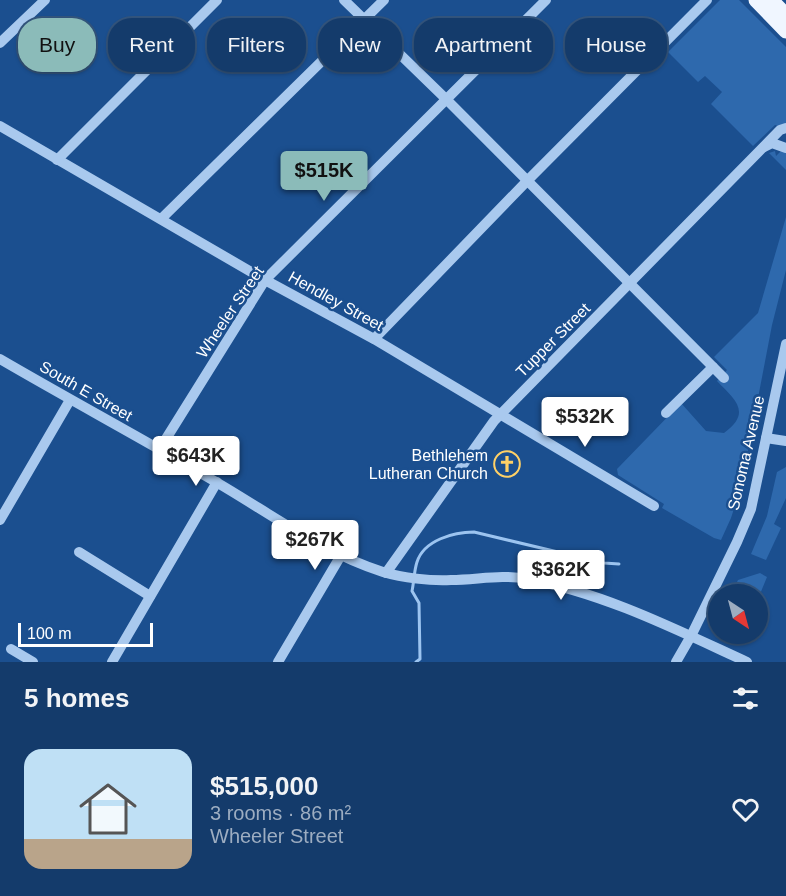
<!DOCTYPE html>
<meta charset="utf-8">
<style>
:root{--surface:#143b6b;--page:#214673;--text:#f1f3f6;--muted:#9dadc1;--line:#33557e;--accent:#8bbbb9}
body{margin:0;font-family:Arial,sans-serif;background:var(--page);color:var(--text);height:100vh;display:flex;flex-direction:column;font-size:22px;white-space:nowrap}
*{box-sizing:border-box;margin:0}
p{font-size:20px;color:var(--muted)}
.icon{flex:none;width:33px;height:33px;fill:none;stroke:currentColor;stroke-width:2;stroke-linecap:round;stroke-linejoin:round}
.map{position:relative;height:662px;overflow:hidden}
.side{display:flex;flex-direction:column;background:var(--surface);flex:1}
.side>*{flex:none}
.guide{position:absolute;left:18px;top:18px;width:750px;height:54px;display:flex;gap:12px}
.needle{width:39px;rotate:144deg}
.fabs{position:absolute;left:708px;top:584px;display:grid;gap:12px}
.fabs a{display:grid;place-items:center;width:60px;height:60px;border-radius:50%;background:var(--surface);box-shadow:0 2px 4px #0004,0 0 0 2px var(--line);font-size:30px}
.scale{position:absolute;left:18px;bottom:15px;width:135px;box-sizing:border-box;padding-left:6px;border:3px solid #fff;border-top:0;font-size:16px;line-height:21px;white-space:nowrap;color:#fff;-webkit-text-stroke:4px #1b4f8f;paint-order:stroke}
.price{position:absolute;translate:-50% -51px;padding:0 14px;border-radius:6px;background:#fff;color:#222;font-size:20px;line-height:39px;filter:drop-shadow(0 2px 3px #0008)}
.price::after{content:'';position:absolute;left:50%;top:36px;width:18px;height:14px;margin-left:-9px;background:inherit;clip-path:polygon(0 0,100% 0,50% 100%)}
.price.active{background:var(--accent);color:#111}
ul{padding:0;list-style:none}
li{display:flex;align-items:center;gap:18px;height:150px;padding:0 24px}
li+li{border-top:2px solid var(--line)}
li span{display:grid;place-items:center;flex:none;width:168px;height:120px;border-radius:18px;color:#555}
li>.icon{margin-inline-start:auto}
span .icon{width:72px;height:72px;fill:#fffc;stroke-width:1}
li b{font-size:26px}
h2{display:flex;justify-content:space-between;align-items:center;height:72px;padding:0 24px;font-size:26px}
.tag{padding:0 21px;border-radius:24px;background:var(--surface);box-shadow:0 2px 4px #0004,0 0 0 2px var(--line);font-size:21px;line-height:54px}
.tag.active{background:var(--accent);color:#111}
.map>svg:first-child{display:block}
.green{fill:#2e69ad}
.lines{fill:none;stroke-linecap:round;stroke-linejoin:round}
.stream{stroke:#9cc4f0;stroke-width:3}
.minor{stroke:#a9c9ee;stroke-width:10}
.major{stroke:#f0f6ff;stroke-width:15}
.labels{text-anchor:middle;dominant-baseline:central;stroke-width:5;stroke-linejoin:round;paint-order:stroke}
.street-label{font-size:16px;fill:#fff;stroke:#1b4f8f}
.poi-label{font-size:16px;fill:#fff;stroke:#1b4f8f;text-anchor:end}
</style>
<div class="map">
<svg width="786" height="662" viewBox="0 0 786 662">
<rect width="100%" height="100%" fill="#1b4f8f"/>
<g class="green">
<polygon points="720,0 739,0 786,47 786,123 778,126 775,125 753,146 711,104 722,92 705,76 698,82 668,52"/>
<polygon points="775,151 776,156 781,151 786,152 786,170 769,153"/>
<path d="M 786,217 L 786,270 L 772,325 L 741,487 L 731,518 L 721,540 L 714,538 L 662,508 L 664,504 L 618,475 L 617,469 L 681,403 L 706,431 L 724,433 C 753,412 734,399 717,381 L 727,370 L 714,357 L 758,313 Z"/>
<polygon points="786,467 786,498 774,524 781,528 766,560 751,554 767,516 777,472"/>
<polygon points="760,573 767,577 758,599 758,594 731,594 738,580"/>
</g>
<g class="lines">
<path class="stream" d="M 416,662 L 420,659 L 419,603 L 412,591 C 414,582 414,571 417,562 C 424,540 454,532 474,532 L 604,563 L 619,564"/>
<g class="minor">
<polyline points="344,0 447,100 724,378"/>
<polyline points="0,43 45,0"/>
<polyline points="0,126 265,280 374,339 654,506"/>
<polyline points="764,147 772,143 786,148"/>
<polyline points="57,160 217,0"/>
<polyline points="161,219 384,0"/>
<polyline points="374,339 527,181 707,0"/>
<path d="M 0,359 C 72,401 145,440 216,482 C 271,514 323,553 383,572 C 403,578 430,581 451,580 C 477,580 501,574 527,579 C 604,593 677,630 747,662"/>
<polyline points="666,413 713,367"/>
<polyline points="766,438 786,441"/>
<polyline points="159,450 265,280 546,0"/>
<polyline points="0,520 70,400"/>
<polyline points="79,552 150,596"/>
<polyline points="386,573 494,421 780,130 786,128"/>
<polyline points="11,649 33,662"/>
<polyline points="112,662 217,482"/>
<polyline points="278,662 340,557"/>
<polyline points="676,662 691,636 737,542 751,509 786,344"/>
</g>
<g class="major">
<polyline points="756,0 786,31"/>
<polyline points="771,0 786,15"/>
</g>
</g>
<defs>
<g id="church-ring" transform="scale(1.35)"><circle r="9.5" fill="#1b4f8f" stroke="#ffd166" stroke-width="1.5"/><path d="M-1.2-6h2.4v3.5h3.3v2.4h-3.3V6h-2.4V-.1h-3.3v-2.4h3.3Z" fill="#ffd166"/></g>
</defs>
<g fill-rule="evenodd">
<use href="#church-ring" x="507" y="464"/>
</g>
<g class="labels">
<g class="street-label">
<text transform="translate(336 301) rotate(29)">Hendley Street</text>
<text transform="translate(230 312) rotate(-56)">Wheeler Street</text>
<text transform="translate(553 340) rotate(-45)">Tupper Street</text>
<text transform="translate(86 391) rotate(30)">South E Street</text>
<text transform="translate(746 453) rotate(-77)">Sonoma Avenue</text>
</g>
<g class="poi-label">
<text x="488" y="455">Bethlehem<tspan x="488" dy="18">Lutheran Church</tspan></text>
</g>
</g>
</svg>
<div class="fabs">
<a><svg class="needle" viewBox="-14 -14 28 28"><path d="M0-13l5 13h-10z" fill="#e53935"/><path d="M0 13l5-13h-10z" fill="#9dadc1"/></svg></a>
</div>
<div class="scale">100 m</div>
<b class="price active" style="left:324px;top:202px">$515K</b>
<b class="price" style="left:585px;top:448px">$532K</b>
<b class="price" style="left:196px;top:487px">$643K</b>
<b class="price" style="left:315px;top:571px">$267K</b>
<b class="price" style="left:561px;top:601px">$362K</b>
<div class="guide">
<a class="tag active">Buy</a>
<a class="tag">Rent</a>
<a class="tag">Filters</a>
<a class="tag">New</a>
<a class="tag">Apartment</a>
<a class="tag">House</a>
</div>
</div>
<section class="side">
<h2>5 homes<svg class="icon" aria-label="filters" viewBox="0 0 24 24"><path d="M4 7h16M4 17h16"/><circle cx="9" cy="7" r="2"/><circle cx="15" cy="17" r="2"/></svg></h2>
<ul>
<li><span style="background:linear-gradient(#bfe0f5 75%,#b9a48a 0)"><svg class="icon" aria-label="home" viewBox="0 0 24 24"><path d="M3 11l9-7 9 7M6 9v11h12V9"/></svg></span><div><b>$515,000</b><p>3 rooms · 86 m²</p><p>Wheeler Street</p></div><svg class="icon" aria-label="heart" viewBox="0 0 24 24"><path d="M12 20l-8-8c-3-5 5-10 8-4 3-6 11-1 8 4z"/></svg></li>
</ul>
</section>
